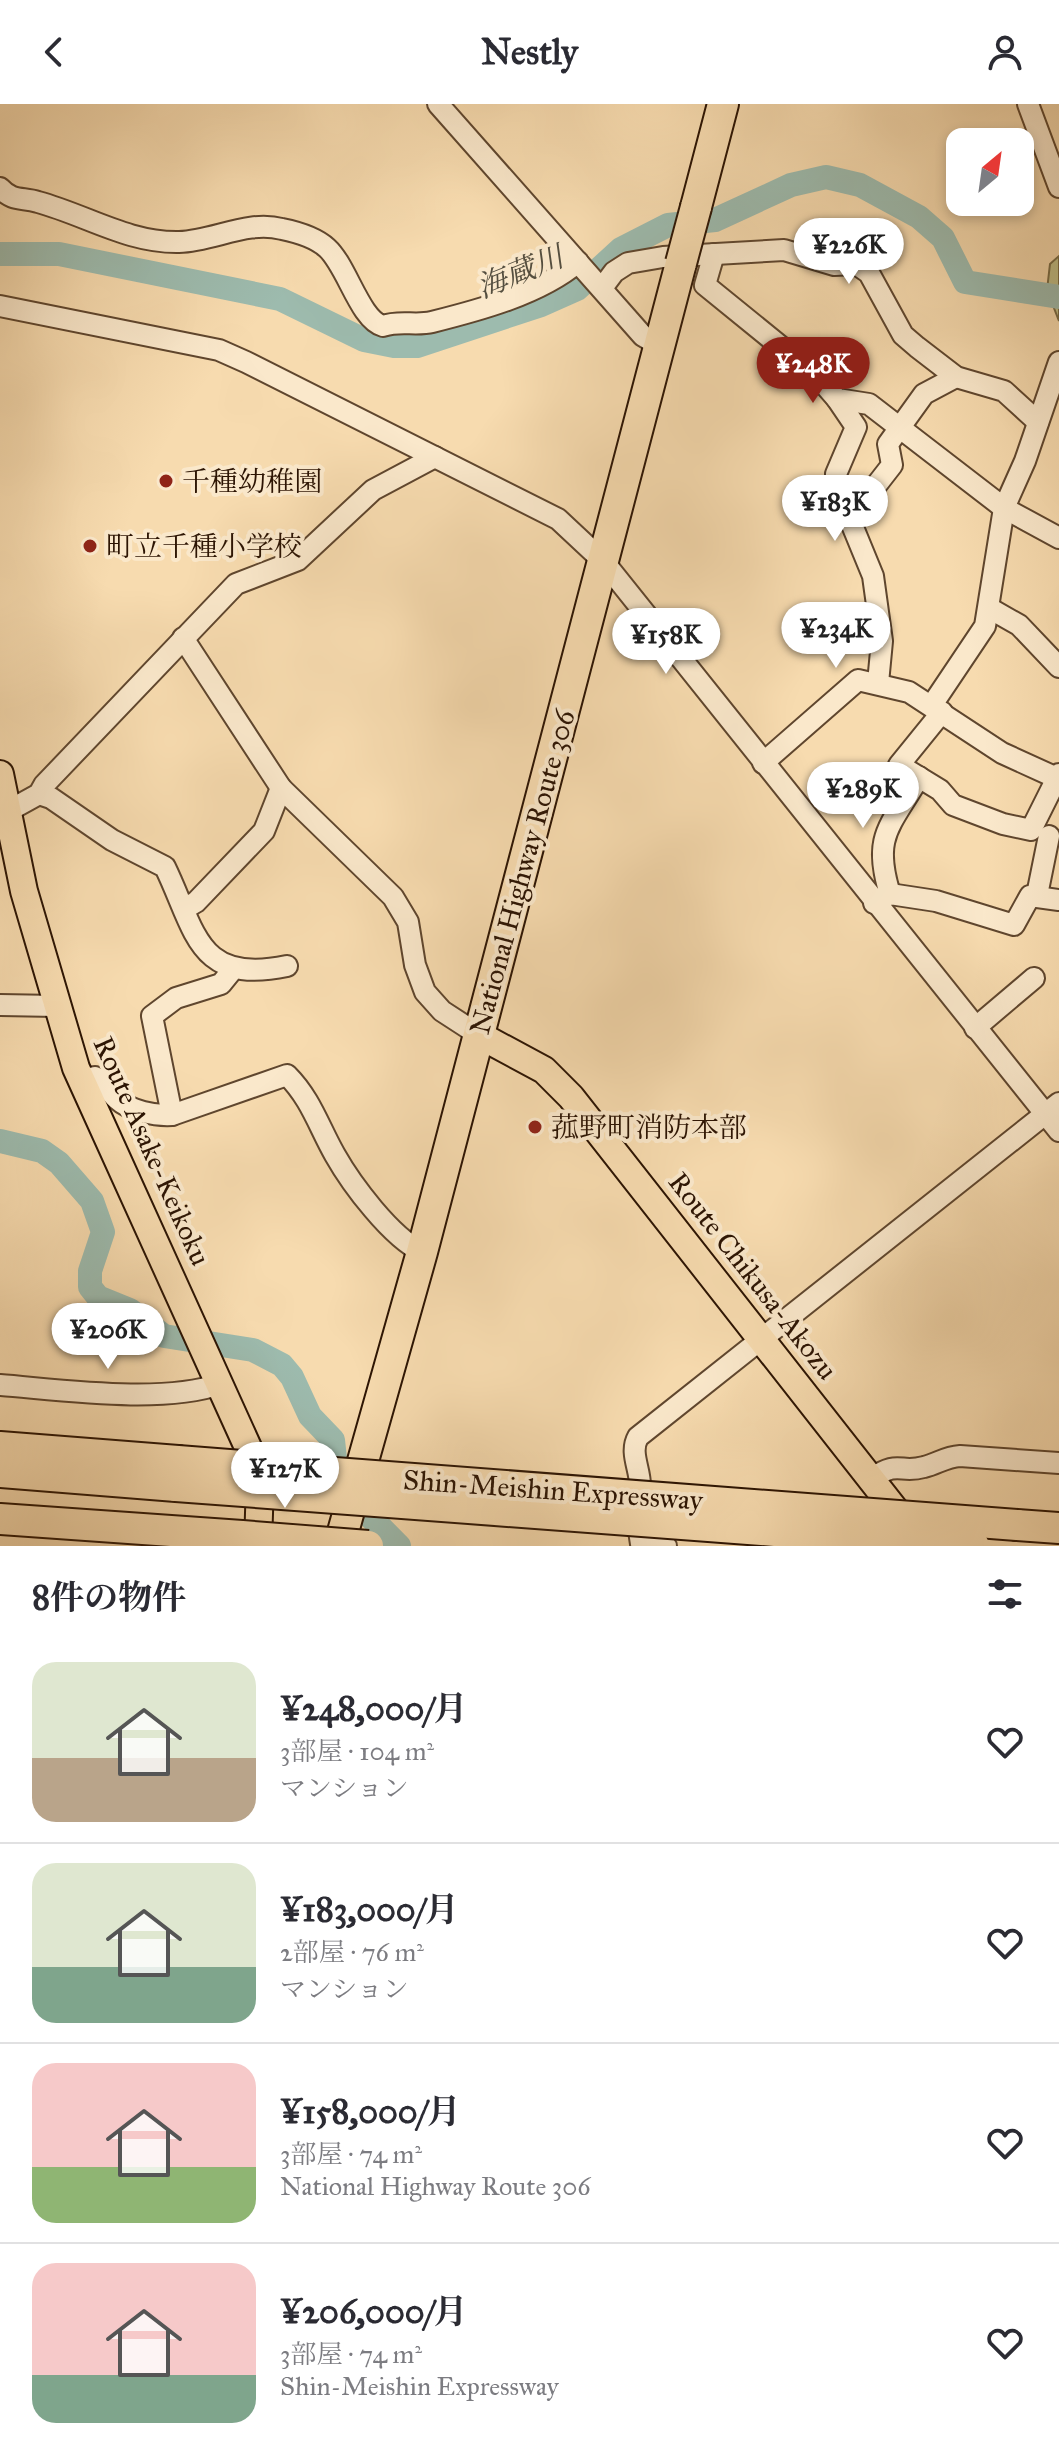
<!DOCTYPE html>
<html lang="ja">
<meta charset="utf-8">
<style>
:root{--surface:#fff;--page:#f2f2f3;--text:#2b2b33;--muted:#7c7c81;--line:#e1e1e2;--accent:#8f2418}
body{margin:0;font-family:"IM FELL Great Primer","Noto Serif JP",serif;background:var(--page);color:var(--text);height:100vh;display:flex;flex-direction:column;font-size:30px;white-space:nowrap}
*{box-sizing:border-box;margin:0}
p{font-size:26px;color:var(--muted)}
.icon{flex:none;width:44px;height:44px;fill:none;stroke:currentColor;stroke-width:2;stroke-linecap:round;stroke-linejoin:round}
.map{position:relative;height:1442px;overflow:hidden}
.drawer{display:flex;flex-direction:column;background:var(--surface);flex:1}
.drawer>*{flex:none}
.needle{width:52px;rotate:29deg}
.tools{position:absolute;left:946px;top:24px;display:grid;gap:16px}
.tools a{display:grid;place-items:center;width:88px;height:88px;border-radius:16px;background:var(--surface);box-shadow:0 4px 12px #0003;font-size:40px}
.price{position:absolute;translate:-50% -68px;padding:0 18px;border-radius:28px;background:#fff;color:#222;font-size:26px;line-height:52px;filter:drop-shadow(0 2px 4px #0008)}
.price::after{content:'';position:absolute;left:50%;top:48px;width:24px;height:18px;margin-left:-12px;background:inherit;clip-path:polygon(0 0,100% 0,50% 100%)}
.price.active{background:var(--accent);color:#fff}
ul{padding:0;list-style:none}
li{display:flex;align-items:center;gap:24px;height:200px;padding:0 32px}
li+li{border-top:2px solid var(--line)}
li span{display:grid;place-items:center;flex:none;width:224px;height:160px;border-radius:24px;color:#555}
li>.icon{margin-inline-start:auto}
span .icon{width:96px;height:96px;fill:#fffc;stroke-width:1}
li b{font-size:34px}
h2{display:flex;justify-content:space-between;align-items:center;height:96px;padding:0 32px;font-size:34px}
header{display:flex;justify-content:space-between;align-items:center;height:104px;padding:0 32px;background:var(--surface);font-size:36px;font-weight:700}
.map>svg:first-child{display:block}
.green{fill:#c0bf88;stroke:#766a46;stroke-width:2}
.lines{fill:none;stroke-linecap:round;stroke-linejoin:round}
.river{stroke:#9dbbae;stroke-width:24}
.minor-casing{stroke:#5f462e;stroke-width:24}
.major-casing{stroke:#2c1403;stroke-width:30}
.highway-casing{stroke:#2c1403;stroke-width:34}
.minor{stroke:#fae8cb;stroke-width:20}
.major{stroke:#f7dbaf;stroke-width:26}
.highway{stroke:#f7dbaf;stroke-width:30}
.highway-bridge-casing{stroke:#2c1403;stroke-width:34;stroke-linecap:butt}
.highway-bridge{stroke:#f7dbaf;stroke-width:30}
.poi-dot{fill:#8f2418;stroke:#fae8cb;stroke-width:3}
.labels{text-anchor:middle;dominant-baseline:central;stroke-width:8;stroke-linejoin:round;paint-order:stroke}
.poi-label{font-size:28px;fill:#2c1403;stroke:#fae8cb;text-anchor:start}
.street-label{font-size:28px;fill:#2c1403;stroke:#fae8cb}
.water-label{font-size:30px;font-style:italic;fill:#544e3f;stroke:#fae8cb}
</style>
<header><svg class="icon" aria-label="back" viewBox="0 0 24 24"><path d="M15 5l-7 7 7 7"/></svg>Nestly<svg class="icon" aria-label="person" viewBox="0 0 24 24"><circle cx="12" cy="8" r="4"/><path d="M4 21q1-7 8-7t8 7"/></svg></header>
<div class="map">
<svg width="1059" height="1442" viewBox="0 0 1059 1442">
<rect width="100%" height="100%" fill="#f7dbaf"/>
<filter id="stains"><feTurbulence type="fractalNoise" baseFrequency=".0025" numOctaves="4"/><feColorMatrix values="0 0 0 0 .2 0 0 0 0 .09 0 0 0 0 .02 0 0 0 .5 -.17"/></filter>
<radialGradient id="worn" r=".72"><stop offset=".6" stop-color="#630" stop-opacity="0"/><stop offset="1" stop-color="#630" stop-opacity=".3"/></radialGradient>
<polygon class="green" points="1059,152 1059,217 1047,186 1050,160"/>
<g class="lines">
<g class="river">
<polyline points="0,150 59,150 280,195 364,236 394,242 417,242 541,201 577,185 621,145 668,121 715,116 791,81 826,73 860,81 919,113 943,134 965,178 1059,193"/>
<polyline points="0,1037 42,1047 59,1059 92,1097 103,1128 90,1167 90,1183 98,1193 130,1206 164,1232 253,1246 282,1261 292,1273 310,1312 333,1336 337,1374 343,1385 399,1442"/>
</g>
<g class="minor-casing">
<g id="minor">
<polyline points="438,0 643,232 660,242"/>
<polyline points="1028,0 1059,83"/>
<path d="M 0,84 C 13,98 22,93 38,98 C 86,111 128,139 179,138 C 214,137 247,116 282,125 C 297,128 315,133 327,144 C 347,162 360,216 383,222 C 399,216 416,222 432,218 C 480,206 540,190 578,158"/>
<polyline points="714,150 705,181 817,272 837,295 869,300 1004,404 1059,434"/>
<polyline points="602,184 614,168 628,159 663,153 784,146 834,161 856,160 869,169 903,231 917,243 956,273 1004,287 1038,318"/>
<polyline points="0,202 219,246 246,258 558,415 604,458 1059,1027"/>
<polyline points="837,295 856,323 836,370 843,399 873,472 882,537 878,579"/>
<polyline points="846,407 871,388 892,361 888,340 924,290 956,273"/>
<polyline points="989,504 1019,521 1059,563"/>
<polyline points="183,534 281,684 393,793 408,818 415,861 425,888 442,907 479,931"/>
<polyline points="932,601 985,522 1004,404 1025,357 1059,258"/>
<polyline points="942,608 899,661 940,686 953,701 1003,720 1031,726 1059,670"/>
<polyline points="763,659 858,576 909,588 1002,649 1059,675"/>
<path d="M 39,690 L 51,694 L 112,736 L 165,763 C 196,827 197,881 287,862"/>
<polyline points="10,706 39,690 44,681 236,480 298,456 373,386 435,353"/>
<path d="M 890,790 C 872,732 890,723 919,673"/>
<polyline points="1037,791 1049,732"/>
<polyline points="874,799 890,790 936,797 1014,821 1030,792 1059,796"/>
<polyline points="184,805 196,798 264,727 281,684"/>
<polyline points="0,901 57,902"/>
<polyline points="975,924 1034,874"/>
<path d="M 82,976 L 95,973 C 106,978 108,987 117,995 C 130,1007 155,1012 172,1011 L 287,971 C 311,995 319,1023 335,1051 C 352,1081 391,1133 422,1148"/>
<polyline points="172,1011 152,912 176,894 221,880 234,864"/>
<path d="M 0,1281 C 63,1286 162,1300 220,1280"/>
<path d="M 870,1375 C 901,1355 898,1370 924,1363 C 937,1360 945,1353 960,1352 L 1059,1359"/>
<path d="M 666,1442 L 641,1440 C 637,1419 639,1404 640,1383 C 641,1366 629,1349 638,1333 L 1059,999"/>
</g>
</g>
<g class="major-casing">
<g id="major">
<polyline points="0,670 24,787 76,964 251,1350 260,1377 258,1442"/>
<polyline points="479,931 544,966 571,993 907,1421"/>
</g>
</g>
<g class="highway-casing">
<g id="highway">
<polyline points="696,103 723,0"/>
<polyline points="0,1343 178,1357"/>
<polyline points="0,1368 176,1382"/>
<polyline points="0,1415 242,1432"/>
<polyline points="1017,1421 1059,1424"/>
<polyline points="339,1442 422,1148 681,159"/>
</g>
</g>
<use href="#minor" class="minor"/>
<use href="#major" class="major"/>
<use href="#highway" class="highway"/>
<g class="highway-bridge-casing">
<g id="highway-bridge">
<polyline points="681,159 696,103"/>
<polyline points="178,1357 1017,1421"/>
<polyline points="176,1382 974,1442"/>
<polyline points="242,1432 368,1442"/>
</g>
</g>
<use href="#highway-bridge" class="highway-bridge"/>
</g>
<g class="poi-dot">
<circle cx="166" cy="377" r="8"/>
<circle cx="90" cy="442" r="8"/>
<circle cx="535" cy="1023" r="8"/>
</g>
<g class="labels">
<g class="poi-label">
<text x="182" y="377">千種幼稚園</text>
<text x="106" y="442">町立千種小学校</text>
<text x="551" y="1023">菰野町消防本部</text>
</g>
<g class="street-label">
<text transform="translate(522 768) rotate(-75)">National Highway Route 306</text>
<text transform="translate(152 1047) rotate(66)">Route Asake-Keikoku</text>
<text transform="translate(753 1172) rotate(52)">Route Chikusa-Akozu</text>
<text transform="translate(553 1386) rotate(4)">Shin-Meishin Expressway</text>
</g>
<g class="water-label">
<text transform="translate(520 168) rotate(-22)">海蔵川</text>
</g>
</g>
<rect width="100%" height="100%" filter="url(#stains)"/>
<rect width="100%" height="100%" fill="url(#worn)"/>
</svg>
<div class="tools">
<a><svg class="needle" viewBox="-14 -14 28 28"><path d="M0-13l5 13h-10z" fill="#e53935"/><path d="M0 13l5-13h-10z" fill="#7c7c81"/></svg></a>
</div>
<b class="price" style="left:849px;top:182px">¥226K</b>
<b class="price active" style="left:813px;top:301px">¥248K</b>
<b class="price" style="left:835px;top:439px">¥183K</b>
<b class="price" style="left:836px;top:566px">¥234K</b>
<b class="price" style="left:666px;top:572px">¥158K</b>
<b class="price" style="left:863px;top:726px">¥289K</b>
<b class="price" style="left:108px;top:1267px">¥206K</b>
<b class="price" style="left:285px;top:1406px">¥127K</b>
</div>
<section class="drawer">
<h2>8件の物件<svg class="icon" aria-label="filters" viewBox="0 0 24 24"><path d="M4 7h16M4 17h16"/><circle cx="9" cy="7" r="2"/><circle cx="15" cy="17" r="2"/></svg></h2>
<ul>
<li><span style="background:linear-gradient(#dfe7d0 60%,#b9a48a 0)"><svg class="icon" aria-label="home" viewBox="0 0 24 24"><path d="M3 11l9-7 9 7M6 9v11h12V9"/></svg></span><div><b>¥248,000/月</b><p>3部屋 · 104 m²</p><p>マンション</p></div><svg class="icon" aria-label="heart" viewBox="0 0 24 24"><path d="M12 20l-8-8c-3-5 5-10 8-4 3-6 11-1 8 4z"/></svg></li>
<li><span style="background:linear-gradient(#dfe7d0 65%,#7fa58c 0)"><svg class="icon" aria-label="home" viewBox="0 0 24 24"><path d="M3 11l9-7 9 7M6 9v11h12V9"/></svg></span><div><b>¥183,000/月</b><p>2部屋 · 76 m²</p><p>マンション</p></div><svg class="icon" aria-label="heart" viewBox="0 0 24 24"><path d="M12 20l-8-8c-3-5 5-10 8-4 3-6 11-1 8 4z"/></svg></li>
<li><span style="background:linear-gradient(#f6c9c9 65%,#8fb573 0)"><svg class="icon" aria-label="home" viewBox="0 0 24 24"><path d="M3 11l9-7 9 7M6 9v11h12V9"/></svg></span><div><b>¥158,000/月</b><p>3部屋 · 74 m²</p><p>National Highway Route 306</p></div><svg class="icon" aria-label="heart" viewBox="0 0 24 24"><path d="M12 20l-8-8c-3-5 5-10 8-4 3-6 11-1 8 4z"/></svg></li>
<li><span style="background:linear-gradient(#f6c9c9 70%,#7fa58c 0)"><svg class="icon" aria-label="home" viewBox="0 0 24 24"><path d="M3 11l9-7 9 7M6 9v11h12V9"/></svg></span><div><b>¥206,000/月</b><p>3部屋 · 74 m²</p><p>Shin-Meishin Expressway</p></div><svg class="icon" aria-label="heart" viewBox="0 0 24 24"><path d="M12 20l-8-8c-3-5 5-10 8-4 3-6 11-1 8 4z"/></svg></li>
</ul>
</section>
